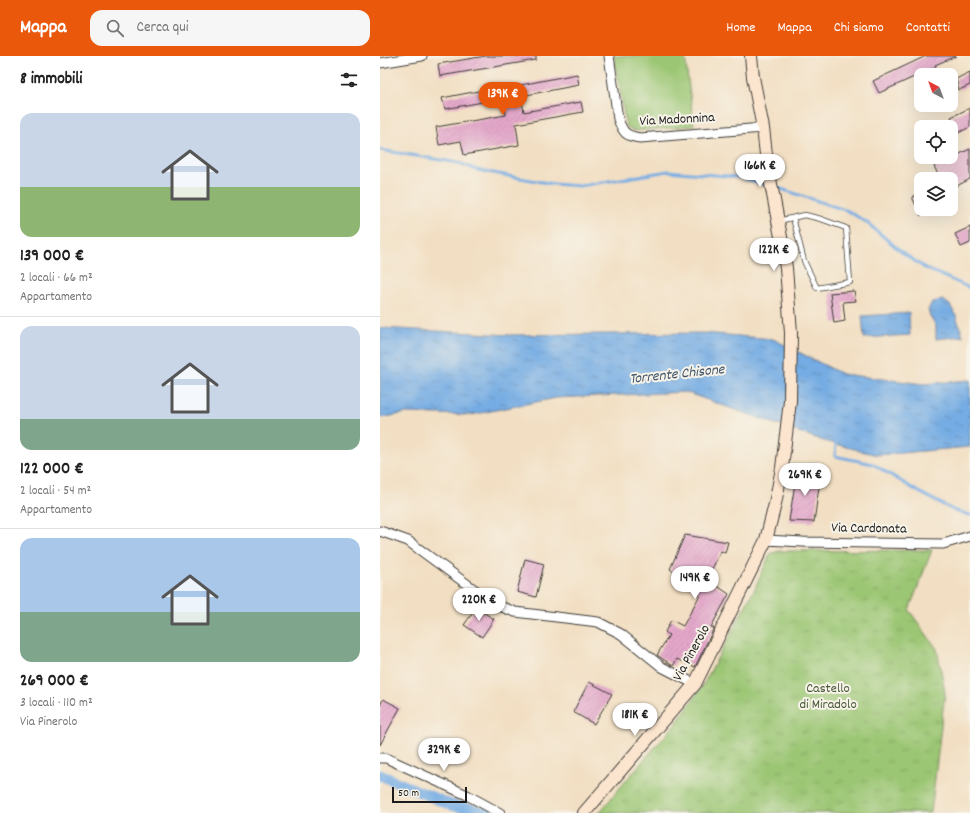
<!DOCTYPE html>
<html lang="it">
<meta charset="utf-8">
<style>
:root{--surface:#fff;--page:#f6f6f6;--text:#222;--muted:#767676;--line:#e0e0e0;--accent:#ea580c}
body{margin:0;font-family:Dekko,sans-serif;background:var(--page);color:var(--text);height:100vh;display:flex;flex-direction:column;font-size:15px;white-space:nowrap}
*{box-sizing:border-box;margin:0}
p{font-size:13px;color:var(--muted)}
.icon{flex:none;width:22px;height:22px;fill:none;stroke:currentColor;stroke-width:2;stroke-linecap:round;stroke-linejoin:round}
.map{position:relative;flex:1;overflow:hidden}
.side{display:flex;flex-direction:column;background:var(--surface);width:380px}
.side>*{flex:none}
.needle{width:26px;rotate:319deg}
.buttons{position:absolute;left:534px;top:12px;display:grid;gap:8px}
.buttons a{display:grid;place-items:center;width:44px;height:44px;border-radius:8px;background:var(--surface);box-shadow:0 4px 16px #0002;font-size:20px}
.scale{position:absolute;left:12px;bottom:10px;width:75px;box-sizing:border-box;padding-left:4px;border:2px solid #1c1c1c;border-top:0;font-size:11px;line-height:14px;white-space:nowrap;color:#1c1c1c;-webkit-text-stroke:3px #f7f3e8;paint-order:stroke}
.price{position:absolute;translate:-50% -34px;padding:0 9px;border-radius:14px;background:#fff;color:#222;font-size:13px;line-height:26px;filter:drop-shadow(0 1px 2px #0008)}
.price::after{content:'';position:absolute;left:50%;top:24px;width:12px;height:9px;margin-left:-6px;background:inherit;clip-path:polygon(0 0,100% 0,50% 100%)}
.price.selected{background:var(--accent);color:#fff}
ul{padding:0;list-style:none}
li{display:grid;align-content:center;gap:8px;height:212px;padding:0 20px}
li+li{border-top:1px solid var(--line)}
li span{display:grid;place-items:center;height:124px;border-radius:12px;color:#555}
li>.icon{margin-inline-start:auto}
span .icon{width:72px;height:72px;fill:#fffc;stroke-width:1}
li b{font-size:17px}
h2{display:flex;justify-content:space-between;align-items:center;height:48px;padding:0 20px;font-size:17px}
header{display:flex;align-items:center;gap:24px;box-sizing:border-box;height:56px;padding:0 20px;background:var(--accent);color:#fff}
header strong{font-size:19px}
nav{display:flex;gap:22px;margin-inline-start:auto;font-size:14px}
.search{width:280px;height:36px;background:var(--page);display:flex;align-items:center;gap:10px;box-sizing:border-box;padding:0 14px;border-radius:12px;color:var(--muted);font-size:15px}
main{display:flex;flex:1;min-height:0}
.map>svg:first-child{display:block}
.green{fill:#9bc673;stroke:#5c7148}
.park{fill:url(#park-tufts);stroke:#5c7148}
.water{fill:url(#water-ripples);stroke:#486480}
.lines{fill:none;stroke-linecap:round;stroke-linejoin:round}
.stream{stroke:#75ace3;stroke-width:3}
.canal{stroke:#75ace3;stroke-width:11}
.building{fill:url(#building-hatch)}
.lane-casing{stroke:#3c3935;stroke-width:6}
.street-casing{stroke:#3c3935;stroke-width:11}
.secondary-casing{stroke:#3c3935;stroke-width:14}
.lane{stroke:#fff;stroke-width:4.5}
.street{stroke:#fff;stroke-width:9}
.secondary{stroke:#fce5cf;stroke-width:12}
.labels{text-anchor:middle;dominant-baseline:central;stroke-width:4;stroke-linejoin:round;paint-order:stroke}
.street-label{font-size:14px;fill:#1c1c1c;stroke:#f7f3e8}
.park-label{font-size:14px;fill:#48583a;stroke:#f7f3e8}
.water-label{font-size:15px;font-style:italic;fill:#40566c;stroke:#f7f3e8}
</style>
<header>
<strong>Mappa</strong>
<div class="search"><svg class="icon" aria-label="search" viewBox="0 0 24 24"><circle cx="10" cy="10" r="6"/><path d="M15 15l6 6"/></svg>Cerca qui</div>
<nav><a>Home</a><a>Mappa</a><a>Chi siamo</a><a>Contatti</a></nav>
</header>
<main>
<section class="side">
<h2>8 immobili<svg class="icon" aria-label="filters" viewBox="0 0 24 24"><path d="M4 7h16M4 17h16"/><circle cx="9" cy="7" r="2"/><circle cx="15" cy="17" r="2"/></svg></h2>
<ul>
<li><span style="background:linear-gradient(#c9d6e8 60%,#8fb573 0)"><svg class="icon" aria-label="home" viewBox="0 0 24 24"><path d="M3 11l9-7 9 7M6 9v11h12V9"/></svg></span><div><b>139 000 €</b><p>2 locali · 66 m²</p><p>Appartamento</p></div></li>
<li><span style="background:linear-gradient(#c9d6e8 75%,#7fa58c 0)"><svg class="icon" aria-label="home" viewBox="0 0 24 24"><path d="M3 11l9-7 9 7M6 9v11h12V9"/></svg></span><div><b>122 000 €</b><p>2 locali · 54 m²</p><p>Appartamento</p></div></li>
<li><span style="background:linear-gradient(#a9c7e8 60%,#7fa58c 0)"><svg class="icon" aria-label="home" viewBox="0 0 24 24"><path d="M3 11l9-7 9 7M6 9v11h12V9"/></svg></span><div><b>269 000 €</b><p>3 locali · 110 m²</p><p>Via Pinerolo</p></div></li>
</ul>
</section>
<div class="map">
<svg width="590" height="757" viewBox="0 0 590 757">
<defs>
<pattern id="park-tufts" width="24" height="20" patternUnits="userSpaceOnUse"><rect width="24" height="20" fill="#9bc673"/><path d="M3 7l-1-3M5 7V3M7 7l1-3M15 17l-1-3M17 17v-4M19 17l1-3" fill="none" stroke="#85aa63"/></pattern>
<pattern id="water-ripples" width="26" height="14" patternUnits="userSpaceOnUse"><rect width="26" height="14" fill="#75ace3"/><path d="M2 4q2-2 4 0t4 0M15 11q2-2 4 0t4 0" fill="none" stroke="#5f8bb7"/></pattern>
<pattern id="building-hatch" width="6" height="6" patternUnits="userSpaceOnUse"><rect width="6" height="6" fill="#e4a7ca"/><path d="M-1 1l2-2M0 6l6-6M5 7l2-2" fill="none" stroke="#c38fad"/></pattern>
</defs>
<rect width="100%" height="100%" fill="#f7f3e8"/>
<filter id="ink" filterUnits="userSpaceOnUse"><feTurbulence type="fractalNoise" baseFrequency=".025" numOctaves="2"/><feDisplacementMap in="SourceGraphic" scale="8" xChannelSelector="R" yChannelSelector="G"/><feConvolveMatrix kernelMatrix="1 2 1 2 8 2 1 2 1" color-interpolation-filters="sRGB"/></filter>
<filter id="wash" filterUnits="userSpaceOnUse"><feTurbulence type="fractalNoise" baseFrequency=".012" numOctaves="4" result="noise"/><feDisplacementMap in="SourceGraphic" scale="16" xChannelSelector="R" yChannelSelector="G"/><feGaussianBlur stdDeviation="0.9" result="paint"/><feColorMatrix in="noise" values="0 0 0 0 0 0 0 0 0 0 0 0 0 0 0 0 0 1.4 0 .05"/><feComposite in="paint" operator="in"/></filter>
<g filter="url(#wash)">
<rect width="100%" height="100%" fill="#f2dfc3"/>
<polygon class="green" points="234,0 305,0 314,70 253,75 246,70"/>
<polygon class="park" points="552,494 529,554 557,593 565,636 551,757 219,757 253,716 295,669 323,629 374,534 390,498 399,495"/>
<g class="water">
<polygon points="563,244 570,249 576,260 583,280 556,283 556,270 550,260 548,254 552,246"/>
<polygon points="529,257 530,279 484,282 482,260"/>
<polygon points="0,272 130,279 324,277 393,283 462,318 543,328 590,324 590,391 497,399 444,385 305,336 176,342 91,359 27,357 0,362"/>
</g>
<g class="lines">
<g class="stream">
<polyline points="0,94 79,107 97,114 173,128 200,130 288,115 358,121 388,129"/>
<polyline points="395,131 468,155 486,166 523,197 545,212 590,232"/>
<polyline points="456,388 455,400 493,408 537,435 573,454 590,459"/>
</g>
<polyline class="canal" points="0,719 71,749 108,757"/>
</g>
<g id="blocks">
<g class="building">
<polygon points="106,0 156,0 156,4 60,20 58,8"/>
<polygon points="546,0 576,0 555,9 556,11 499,37 493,25"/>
<polygon points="590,16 590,29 579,34 576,23"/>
<polygon points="197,18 199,29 141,40 144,56 201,46 203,56 136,68 139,89 84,99 81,85 59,89 56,71 126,59 124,42 65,53 62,42 124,30 125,32"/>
<polygon points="590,52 590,71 578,77 571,61"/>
<polygon points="590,93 590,123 571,133 571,123 560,123 554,110"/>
<polygon points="541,137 541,160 532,141"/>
<polygon points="590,171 590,187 581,191 575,178"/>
<polygon points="474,235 476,245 463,246 465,265 454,267 450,237"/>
<polygon points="417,415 441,417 434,466 409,465"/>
<polygon points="305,479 348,486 345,497 341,495 327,523 349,538 331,571 334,572 315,611 297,603 293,610 277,599 289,579 285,576 291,564 303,570 320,539 290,513"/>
<polygon points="145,503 164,508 156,541 137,536"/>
<polygon points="96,552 114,563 102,581 84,569"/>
<polygon points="209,626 232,638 214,668 193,656"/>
<polygon points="3,643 20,652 0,689 0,650"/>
</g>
</g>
</g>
<g filter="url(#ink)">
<use href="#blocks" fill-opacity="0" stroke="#3c3935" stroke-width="1"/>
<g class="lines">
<g class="lane-casing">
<polyline id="lane" points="398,165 425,159 441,163 466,172 470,226 437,232 424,205 413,162"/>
</g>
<g class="street-casing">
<g id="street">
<path d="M 229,0 L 238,63 C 243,77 246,80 260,82 L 383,72"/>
<polyline points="0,7 42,0"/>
<polyline points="0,475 28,485 114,548 135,556 218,566 241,578 282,611 315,628"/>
<polyline points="386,484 423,486 563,488 590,480"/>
<polyline points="0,702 6,702 87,739 120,757"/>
</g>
</g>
<g class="secondary-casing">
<polyline id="secondary" points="204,757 315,628 386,484 395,448 402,412 410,345 411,277 406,212 401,181 387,107 383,72 373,21 371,0"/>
</g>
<use href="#lane" class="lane"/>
<use href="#street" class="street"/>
<use href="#secondary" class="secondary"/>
</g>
</g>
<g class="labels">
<g class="street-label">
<text transform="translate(297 64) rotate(-3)">Via Madonnina</text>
<text transform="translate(489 473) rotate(1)">Via Cardonata</text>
<text transform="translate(312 597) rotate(-61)">Via Pinerolo</text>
</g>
<g class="park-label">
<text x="448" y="633">Castello<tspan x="448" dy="16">di Miradolo</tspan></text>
</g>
<g class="water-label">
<text transform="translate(297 319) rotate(-6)">Torrente Chisone</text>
</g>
</g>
</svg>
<div class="buttons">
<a><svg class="needle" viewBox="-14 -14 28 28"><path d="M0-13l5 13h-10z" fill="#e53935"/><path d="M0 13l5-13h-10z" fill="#767676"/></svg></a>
<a><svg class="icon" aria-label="locate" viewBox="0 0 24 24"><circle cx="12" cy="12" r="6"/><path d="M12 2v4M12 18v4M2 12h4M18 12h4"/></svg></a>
<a><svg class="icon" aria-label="layers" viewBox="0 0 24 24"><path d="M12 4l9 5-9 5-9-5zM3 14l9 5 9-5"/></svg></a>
</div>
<div class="scale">50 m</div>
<b class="price selected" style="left:123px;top:60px">139K €</b>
<b class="price" style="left:380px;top:132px">166K €</b>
<b class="price" style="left:394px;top:216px">122K €</b>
<b class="price" style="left:425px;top:441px">269K €</b>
<b class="price" style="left:315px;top:544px">149K €</b>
<b class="price" style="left:99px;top:566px">220K €</b>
<b class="price" style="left:255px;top:681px">181K €</b>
<b class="price" style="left:64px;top:716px">329K €</b>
</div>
</main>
